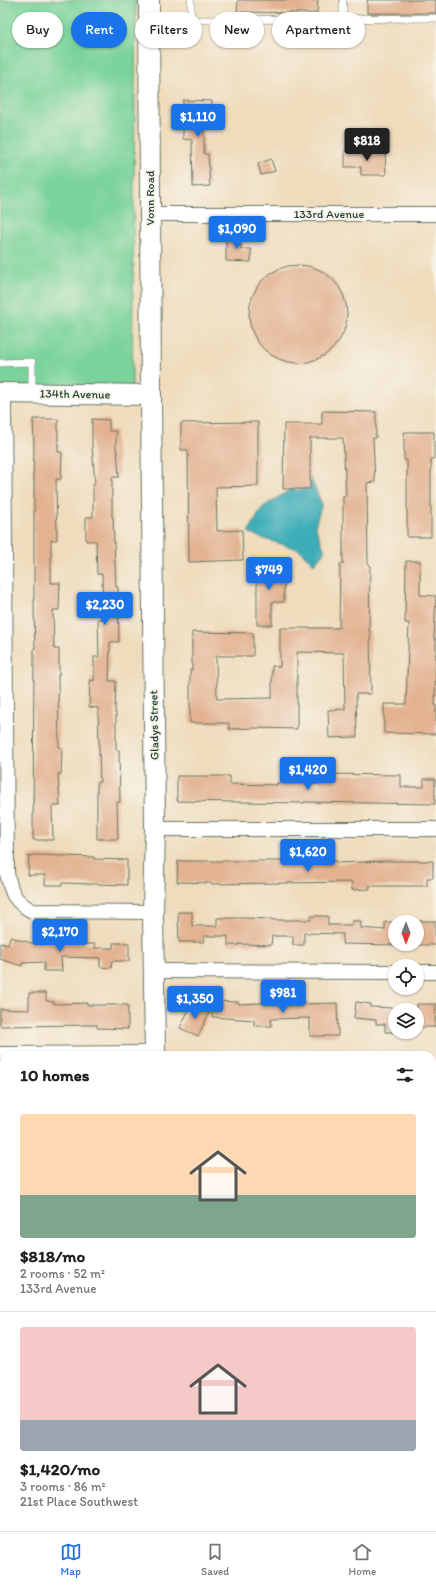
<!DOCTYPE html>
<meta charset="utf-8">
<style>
:root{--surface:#fff;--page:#f2f2f2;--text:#202124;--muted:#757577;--line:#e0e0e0;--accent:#1a73e8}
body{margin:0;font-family:Itim,sans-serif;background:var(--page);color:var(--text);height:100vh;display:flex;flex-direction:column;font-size:15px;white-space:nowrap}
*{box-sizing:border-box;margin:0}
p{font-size:13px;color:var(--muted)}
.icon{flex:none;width:22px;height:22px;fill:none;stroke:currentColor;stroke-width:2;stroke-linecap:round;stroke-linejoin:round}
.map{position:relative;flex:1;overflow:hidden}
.sheet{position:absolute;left:0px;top:1051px;width:436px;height:480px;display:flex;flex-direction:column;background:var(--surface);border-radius:12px 12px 0 0;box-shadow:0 1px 3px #0004}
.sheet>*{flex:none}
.banner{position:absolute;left:12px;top:12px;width:412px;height:36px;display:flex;gap:8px}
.needle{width:26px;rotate:180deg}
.buttons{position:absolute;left:388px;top:915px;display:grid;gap:8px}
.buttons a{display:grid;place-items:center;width:36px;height:36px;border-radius:50%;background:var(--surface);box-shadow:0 1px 3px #0004;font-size:20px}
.price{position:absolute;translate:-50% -34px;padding:0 9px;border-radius:4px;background:var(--accent);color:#fff;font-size:13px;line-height:26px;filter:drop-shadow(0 1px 2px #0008)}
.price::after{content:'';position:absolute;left:50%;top:24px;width:12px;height:9px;margin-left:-6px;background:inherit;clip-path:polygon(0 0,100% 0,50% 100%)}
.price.selected{background:#222;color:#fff}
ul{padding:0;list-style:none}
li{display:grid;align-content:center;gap:8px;height:212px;padding:0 20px}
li+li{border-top:1px solid var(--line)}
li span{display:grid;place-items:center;height:124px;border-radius:4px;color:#555}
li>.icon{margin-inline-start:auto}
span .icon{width:72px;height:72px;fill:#fffc;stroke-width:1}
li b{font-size:17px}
h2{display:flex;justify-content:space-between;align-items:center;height:48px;padding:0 20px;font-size:17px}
.pill{padding:0 14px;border-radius:18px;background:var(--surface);box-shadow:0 1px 3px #0004;font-size:14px;line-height:36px}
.pill.selected{background:var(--accent);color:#fff}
.dock{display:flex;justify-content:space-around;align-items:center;height:56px;border-top:1px solid var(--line);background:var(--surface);font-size:11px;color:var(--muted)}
.dock a{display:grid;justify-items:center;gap:2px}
.dock .selected{color:var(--accent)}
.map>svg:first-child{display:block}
.green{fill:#79d39a;stroke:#4c8867}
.water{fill:#3dadb8;stroke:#2e7576}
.building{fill:#e3b291}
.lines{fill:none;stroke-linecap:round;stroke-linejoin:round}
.lane-casing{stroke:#687564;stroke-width:8}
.street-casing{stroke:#687564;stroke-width:16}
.secondary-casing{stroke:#687564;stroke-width:22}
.lane{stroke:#fff;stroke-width:7}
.street{stroke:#fff;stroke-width:14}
.secondary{stroke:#fff;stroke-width:20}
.labels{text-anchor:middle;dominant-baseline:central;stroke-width:4;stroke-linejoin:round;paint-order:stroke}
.street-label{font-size:12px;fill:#1f3d34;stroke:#f7f3e8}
</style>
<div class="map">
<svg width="436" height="1531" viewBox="0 0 436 1531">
<rect width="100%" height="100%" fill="#f7f3e8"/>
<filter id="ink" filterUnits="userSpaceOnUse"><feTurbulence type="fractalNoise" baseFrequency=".025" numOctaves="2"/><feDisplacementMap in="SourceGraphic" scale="8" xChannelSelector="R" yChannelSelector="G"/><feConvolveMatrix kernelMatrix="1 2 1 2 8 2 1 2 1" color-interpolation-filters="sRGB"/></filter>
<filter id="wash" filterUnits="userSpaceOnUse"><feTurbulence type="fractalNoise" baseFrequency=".012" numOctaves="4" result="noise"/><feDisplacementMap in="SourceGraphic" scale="16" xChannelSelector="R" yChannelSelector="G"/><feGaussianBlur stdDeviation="0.9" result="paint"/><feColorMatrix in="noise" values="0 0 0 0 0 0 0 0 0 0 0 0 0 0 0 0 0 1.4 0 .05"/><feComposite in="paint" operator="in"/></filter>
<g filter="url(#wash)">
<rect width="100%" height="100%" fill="#efdcbc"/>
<polygon class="green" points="0,0 136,0 132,387 0,386"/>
<polygon class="water" points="310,477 322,504 315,526 325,551 314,564 298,549 261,538 248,532 263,507"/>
<g id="blocks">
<g class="building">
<polygon points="238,0 318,0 317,13 237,12"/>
<rect x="367" y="0" width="69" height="13"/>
<polygon points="183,100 212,101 211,126 204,126 204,154 208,154 210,186 193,187 192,140 183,139"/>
<polygon points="385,150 386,175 361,175 361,167 345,167 345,151"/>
<polygon points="271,159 275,171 261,175 258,164"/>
<polygon points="226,236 241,236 241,249 251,249 251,262 226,261"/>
<circle cx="298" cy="314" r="49"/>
<polygon points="322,411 376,412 376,438 373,438 375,482 367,483 368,565 370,565 369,631 370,631 371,694 356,694 357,737 329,738 328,710 345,709 344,653 297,652 297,729 256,728 229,729 229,723 190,723 190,670 192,670 192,632 253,633 253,656 216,656 217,699 272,698 272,666 280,667 280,628 339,628 340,564 343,564 343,496 346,496 343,438 310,438 310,489 283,489 284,424 322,424"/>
<polygon points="33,419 58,419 58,452 62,452 61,479 56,479 57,540 51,540 51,583 60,583 59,610 53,610 54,649 59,649 59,675 58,675 59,747 62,748 61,774 58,774 60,806 52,806 53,840 33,840 34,648 35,648 34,609 34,478 33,478 34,446"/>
<polygon points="92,419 109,420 109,431 116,431 116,450 117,450 119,477 112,477 112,517 113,517 116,587 118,587 119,642 110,642 109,681 116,681 115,713 116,713 116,750 119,750 120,802 117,802 118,839 97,839 97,782 100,782 98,708 89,707 90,680 94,681 94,657 99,657 98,619 103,619 102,574 97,574 96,541 86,541 86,517 93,517 93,484 95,484 92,445"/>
<polygon points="258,422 258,486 216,487 217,531 242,530 243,560 189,562 188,450 181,450 181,423"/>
<polygon points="404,432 434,432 434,459 431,459 431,537 407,537 407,460 404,460"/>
<polygon points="406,561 420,561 420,595 436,596 434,639 436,639 435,705 436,705 436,734 384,733 384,704 406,704 409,623 405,623"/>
<polygon points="257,565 284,566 284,602 272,602 272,625 257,625"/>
<polygon points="320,774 401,775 401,787 424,787 424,779 435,779 435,804 304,802 304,803 177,801 177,776 230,776 229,784 277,785 277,783 311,784 320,784"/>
<polygon points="34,855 94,857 94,859 127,860 127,885 62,883 62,885 45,885 45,875 28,875 29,856"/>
<polygon points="178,861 336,861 336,863 384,861 433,861 433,878 427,878 427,886 369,886 370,889 352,890 352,882 211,884 211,883 177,882"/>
<polygon points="178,912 192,912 192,926 217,926 217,918 244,918 272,919 272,920 311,920 311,916 328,916 328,925 352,925 352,921 361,921 361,928 385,930 385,922 395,922 395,945 342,944 343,934 304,933 304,945 293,945 293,936 272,936 271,945 239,944 239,945 228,945 228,936 203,936 204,942 179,942"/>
<rect x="417" y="921" width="18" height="24"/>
<polygon points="10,937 35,944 95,944 95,948 113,948 113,943 129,943 129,961 112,961 111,968 100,967 100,958 61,957 62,971 44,971 44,962 22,963 22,966 0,959 0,943 8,945"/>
<polygon points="29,993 46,993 46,1001 54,1002 54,1004 87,1003 87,1005 128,1005 128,1029 97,1028 97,1025 0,1026 0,1009 29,1010"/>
<polygon points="212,1001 239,1002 239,1004 304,1001 304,1004 337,1003 338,1036 310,1036 310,1018 271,1019 272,1026 254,1026 254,1020 212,1017"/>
<polygon points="356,1002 371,1004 370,1007 395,1008 395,1032 385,1032 385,1024 376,1024 376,1020 354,1018"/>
<polygon points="192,1003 210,1011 198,1036 180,1028"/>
<polygon points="417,1004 436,1004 435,1027 417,1027"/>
</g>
</g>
</g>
<g filter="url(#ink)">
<use href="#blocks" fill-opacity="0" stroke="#687564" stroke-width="1"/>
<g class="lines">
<g class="lane-casing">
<g id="lane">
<polyline points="191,0 191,20 436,18"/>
<polyline points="343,19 343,0"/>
<polyline points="150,21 191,20"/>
<polyline points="0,363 32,362 32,391"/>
</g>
</g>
<g class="street-casing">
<g id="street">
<polyline points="150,214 436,214"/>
<path d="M 4,393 L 7,873 C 11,893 14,901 32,911 L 153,912"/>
<polyline points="155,829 436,829"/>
<polyline points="155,971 395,972"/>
<polyline points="417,972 436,972"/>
<polyline points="0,1054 155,1053"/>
<polyline points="432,1116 436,1116"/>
<polyline points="0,1205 4,1205"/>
<polyline points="432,1257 436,1257"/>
<polyline points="0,1354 4,1354"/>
<polyline points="432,1410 436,1410"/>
<polyline points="21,1527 21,1531"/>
</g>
</g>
<g class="secondary-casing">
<g id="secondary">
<polyline points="149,0 151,395 155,829 153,912 155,1055"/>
<polyline points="0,393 151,395"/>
<polyline points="157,1527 157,1531"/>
</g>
</g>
<use href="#lane" class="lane"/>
<use href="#street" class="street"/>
<use href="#secondary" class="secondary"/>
</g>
</g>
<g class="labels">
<g class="street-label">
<text transform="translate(150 198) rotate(-90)">Vonn Road</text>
<text x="329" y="214">133rd Avenue</text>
<text transform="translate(75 394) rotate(1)">134th Avenue</text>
<text transform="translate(154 725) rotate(-91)">Gladys Street</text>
</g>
</g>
</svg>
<div class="buttons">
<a><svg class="needle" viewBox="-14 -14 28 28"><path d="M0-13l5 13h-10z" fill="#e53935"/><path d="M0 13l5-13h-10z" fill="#757577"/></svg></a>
<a><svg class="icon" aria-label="locate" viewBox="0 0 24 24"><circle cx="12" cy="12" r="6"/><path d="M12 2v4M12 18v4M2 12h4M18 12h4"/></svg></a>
<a><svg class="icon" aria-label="layers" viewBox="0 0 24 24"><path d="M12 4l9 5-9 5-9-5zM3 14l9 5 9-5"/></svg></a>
</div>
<b class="price" style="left:198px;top:138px">$1,110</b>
<b class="price selected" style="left:367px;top:162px">$818</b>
<b class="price" style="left:237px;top:250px">$1,090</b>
<b class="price" style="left:269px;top:591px">$749</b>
<b class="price" style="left:105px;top:626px">$2,230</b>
<b class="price" style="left:308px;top:791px">$1,420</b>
<b class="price" style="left:308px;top:873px">$1,620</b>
<b class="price" style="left:60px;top:953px">$2,170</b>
<b class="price" style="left:283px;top:1014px">$981</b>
<b class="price" style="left:195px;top:1020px">$1,350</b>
<div class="banner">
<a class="pill">Buy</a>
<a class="pill selected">Rent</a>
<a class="pill">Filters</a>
<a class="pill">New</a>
<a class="pill">Apartment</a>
</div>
<section class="sheet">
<h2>10 homes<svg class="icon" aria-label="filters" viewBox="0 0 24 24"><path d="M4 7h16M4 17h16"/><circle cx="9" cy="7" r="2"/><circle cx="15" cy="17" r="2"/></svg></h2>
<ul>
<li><span style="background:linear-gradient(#ffd9b3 65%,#7fa58c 0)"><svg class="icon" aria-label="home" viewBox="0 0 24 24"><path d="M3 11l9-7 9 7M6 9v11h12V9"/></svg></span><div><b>$818/mo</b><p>2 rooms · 52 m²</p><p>133rd Avenue</p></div></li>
<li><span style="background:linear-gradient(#f6c9c9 75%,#9aa5b1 0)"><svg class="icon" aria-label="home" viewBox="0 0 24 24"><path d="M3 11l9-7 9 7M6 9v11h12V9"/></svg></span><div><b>$1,420/mo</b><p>3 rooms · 86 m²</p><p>21st Place Southwest</p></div></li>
</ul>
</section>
</div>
<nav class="dock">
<a class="selected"><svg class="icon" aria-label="map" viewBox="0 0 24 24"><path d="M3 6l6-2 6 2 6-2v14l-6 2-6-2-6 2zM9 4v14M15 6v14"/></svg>Map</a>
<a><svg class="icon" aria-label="saved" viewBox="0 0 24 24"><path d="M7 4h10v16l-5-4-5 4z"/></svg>Saved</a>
<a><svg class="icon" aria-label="home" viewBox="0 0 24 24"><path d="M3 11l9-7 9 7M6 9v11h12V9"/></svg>Home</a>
</nav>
